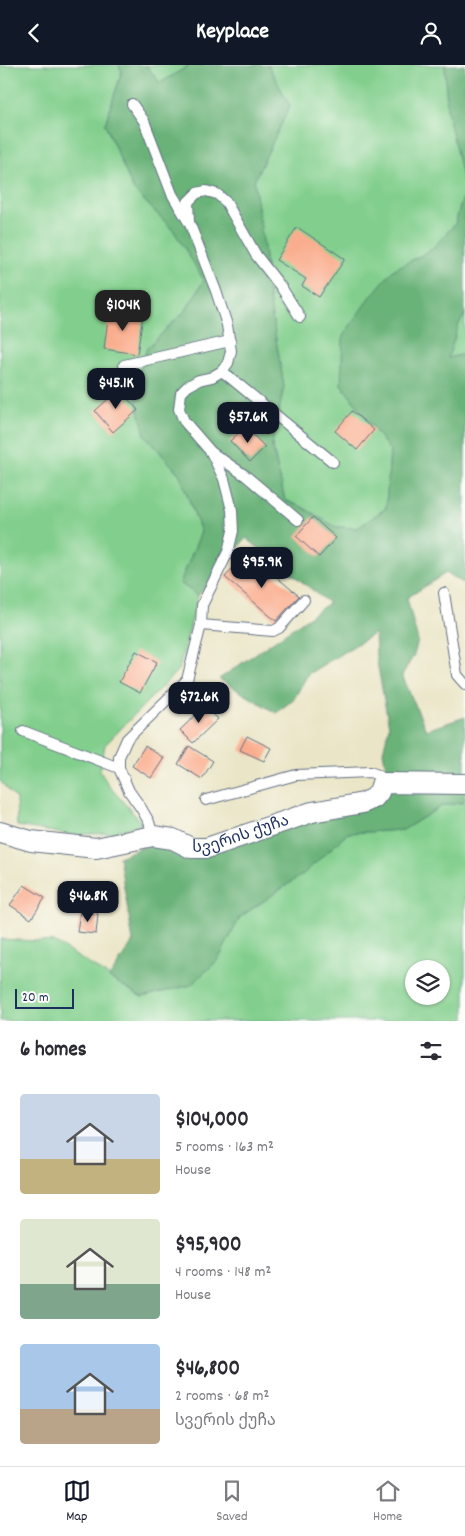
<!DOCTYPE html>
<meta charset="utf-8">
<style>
:root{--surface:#fff;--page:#f7f7f7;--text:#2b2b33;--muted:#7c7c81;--line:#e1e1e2;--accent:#111827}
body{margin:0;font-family:Dekko,"Noto Sans Georgian",sans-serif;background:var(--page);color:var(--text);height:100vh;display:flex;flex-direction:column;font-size:19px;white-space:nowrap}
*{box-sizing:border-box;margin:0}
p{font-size:16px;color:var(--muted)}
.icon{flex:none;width:28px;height:28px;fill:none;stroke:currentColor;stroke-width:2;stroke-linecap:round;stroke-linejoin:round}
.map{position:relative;height:956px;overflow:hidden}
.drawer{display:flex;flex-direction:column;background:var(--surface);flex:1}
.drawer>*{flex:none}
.buttons{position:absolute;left:405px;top:895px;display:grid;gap:10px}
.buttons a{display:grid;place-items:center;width:45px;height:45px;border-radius:50%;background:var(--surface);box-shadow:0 1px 4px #0004;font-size:25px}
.scale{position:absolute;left:15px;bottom:12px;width:59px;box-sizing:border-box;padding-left:5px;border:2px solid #1b2f5e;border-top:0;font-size:14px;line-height:18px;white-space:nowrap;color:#1b2f5e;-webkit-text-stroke:4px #fdfcf7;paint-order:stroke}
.price{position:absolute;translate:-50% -42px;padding:0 11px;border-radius:10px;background:var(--accent);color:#fff;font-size:16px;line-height:32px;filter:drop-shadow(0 1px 2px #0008)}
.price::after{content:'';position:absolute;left:50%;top:30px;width:15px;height:11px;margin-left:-8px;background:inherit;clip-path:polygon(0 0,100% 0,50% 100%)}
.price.on{background:#222;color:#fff}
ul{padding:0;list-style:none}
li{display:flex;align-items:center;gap:15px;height:125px;padding:0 20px}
li span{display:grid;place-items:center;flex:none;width:140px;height:100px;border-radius:5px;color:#555}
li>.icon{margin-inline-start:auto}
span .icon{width:60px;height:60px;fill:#fffc;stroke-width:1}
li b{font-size:21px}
h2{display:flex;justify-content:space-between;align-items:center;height:60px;padding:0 20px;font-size:21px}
header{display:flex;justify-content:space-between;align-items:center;height:65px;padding:0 20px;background:var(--accent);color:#fff;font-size:22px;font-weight:800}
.tabs{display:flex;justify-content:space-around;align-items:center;height:70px;border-top:1px solid var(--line);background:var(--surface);font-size:14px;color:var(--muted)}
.tabs a{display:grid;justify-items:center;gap:2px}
.tabs .on{color:var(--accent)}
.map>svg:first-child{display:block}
.green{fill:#82cf8d;stroke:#4e7f76;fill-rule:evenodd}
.forest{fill:#69b278;stroke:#42706b}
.building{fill:#faad8e}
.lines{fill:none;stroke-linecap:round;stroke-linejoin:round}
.lane-casing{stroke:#636f82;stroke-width:12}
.street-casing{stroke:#636f82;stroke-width:22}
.lane{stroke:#fff;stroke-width:10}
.street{stroke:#fff;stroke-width:20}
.labels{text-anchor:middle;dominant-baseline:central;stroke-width:4.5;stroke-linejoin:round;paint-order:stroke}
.street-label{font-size:16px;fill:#1b2f5e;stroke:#fdfcf7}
</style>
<header><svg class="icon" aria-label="back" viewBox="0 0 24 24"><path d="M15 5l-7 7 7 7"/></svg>Keyplace<svg class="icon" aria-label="person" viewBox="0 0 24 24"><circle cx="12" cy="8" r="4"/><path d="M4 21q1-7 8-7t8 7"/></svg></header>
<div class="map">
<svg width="465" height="956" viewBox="0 0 465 956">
<rect width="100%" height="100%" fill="#fdfcf7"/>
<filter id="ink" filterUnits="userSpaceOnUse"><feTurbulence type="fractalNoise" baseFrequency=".02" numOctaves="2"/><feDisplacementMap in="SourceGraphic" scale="10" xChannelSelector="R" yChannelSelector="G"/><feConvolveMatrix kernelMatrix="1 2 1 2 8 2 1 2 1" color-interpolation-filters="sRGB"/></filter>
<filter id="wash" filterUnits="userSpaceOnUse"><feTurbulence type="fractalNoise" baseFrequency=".0096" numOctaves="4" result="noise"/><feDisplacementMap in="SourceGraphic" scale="20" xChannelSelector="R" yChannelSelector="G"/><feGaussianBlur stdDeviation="1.12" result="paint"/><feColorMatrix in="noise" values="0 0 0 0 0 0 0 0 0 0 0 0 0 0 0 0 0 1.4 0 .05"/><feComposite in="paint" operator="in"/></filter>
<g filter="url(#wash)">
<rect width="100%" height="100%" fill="#eae5c6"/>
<g class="green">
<polygon points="0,0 118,0 122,6 105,59 133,124 174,166 204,215 186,245 147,283 136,319 145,370 180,410 201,467 180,518 198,531 179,604 105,680 100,706 109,721 143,759 111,768 72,770 17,761 16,734 0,716"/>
<polygon points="146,0 190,0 160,18"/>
<polygon points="268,0 445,0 447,45 465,125 455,159 431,185 393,205 341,319 390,385 386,443 358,463 336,462 302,442 285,435 272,380 284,321 269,234 264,183 254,116 290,41"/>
<polygon points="465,249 465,289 448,293 459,259"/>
<path d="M 465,737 L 465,956 L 0,956 L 0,874 L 54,877 L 142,932 L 191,920 L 218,895 L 240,852 L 303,809 L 348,768 L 403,765 L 442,741 ZM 414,904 L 441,904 L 441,931 L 414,931 Z"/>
</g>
<g class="forest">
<polygon points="118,0 146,0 160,18 190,0 268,0 290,41 254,116 264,183 269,234 284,321 272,380 285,435 302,442 336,462 358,463 386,443 390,386 341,319 343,271 367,236 393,205 431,185 455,159 465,126 465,249 459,259 448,293 465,289 465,519 446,508 407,533 418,576 414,590 402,610 426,665 465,652 465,737 442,741 403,765 348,768 303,809 240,852 218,895 191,920 142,932 109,913 133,876 119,792 140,783 162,779 175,783 390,725 383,687 389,662 376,591 375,568 308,609 294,634 276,648 219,614 329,538 246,473 198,531 180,518 201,467 180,410 145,370 136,333 136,319 147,283 186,245 204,215 174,166 133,124 105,59 122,6"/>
<polygon points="445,0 465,0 465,125 447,45"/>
</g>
<g id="blocks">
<g class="building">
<polygon points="297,162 345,194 319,232 302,221 306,214 276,195"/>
<polygon points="109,246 143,251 137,289 104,284"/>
<polygon points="119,324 138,345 113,367 95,346"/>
<polygon points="352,346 374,365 357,385 335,366"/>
<polygon points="245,362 265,382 250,397 230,376"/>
<polygon points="313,452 336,473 319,492 296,471"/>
<polygon points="243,492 268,514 273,509 299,531 276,556 225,512"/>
<polygon points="136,586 157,597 140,628 119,617"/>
<polygon points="205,641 218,654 193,678 180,665"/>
<polygon points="247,671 271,683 264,696 240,685"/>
<polygon points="145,681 164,693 151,713 132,701"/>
<polygon points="189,681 213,696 202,714 178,699"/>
<polygon points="24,820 45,833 31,854 10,840"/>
<polygon points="80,846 98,849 96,869 77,867"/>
</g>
</g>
</g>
<g filter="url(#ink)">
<use href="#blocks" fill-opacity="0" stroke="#636f82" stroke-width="1"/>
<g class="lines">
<g class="lane-casing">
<g id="lane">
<polyline points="132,39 144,56 172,129 188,156"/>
<polyline points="124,300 230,276"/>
<polyline points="222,306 333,397"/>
<polyline points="211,387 246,411 298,455"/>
<polyline points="444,528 457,610 465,619"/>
<polyline points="201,560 273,566 279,563 304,535"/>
<polyline points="23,666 119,703"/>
<polyline points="206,735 296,710 370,707 378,710 382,718"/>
<polyline points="153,771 149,757 141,743 129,726 119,703 119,692 127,674 187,615 201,560 202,540 228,487 233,466 232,445 224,414 211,387 184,356 179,344 181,328 188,321 199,315 212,312 222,306 228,298 231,286 227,260 216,226 189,157 188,137 197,128 206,126 217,129 226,137 256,190 281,222 300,252"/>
</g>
</g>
<g class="street-casing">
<g id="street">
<path id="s1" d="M 0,767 L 31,776 L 96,783 L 153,771 L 173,774 L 191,783 L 207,783 L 312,747 L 363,738 L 374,733 L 379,727 L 382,718 L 465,719"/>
</g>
</g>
<use href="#lane" class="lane"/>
<use href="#street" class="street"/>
</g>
</g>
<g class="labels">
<g class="street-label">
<text stroke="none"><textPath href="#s1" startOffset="248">სვერის ქუჩა</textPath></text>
</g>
</g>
</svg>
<div class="buttons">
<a><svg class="icon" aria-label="layers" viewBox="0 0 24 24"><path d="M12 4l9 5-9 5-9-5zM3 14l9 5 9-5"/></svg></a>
</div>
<div class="scale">20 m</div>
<b class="price on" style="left:123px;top:267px">$104K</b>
<b class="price" style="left:116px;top:345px">$45.1K</b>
<b class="price" style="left:248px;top:379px">$57.6K</b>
<b class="price" style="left:262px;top:524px">$95.9K</b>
<b class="price" style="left:199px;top:659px">$72.6K</b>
<b class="price" style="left:88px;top:858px">$46.8K</b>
</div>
<section class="drawer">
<h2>6 homes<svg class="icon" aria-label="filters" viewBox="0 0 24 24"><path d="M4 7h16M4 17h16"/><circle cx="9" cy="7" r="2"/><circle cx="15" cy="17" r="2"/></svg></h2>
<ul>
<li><span style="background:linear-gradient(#c9d6e8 65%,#c2b280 0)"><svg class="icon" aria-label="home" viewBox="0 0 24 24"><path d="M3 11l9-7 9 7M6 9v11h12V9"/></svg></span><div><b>$104,000</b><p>5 rooms · 163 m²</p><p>House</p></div></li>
<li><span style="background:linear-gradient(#dfe7d0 65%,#7fa58c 0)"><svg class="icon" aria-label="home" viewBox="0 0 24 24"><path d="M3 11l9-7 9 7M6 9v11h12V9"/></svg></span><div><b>$95,900</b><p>4 rooms · 148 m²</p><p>House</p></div></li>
<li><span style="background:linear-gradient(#a9c7e8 65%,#b9a48a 0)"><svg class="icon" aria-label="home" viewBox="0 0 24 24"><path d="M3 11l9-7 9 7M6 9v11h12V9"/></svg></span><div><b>$46,800</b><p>2 rooms · 68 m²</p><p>სვერის ქუჩა</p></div></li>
</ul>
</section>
<nav class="tabs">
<a class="on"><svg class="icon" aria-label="map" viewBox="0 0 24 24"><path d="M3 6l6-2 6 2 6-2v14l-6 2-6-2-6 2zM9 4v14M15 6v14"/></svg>Map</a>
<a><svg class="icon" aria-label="saved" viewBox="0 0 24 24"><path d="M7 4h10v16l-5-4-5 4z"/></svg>Saved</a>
<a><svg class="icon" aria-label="home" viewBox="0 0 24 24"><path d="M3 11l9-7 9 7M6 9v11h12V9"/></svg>Home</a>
</nav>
